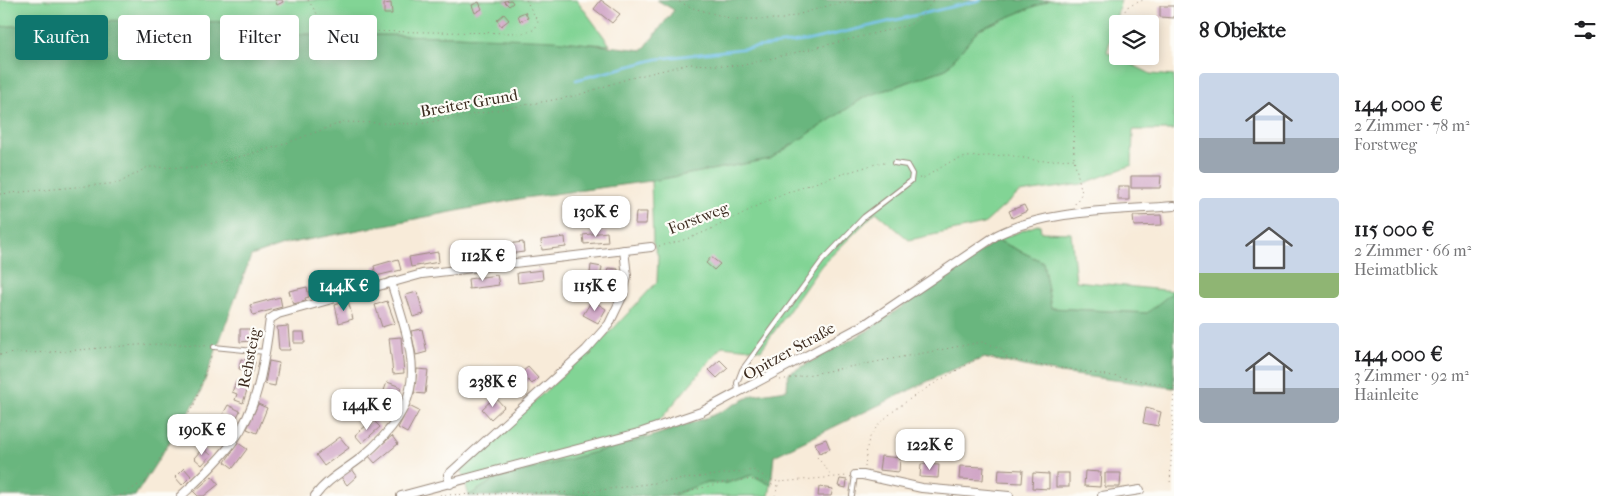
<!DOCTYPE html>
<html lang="de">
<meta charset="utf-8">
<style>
:root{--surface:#fff;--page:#f2f2f2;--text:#202124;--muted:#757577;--accent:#0f766e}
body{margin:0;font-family:"IM FELL French Canon",serif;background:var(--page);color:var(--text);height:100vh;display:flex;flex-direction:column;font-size:19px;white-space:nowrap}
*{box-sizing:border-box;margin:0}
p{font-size:16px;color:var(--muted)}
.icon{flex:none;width:28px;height:28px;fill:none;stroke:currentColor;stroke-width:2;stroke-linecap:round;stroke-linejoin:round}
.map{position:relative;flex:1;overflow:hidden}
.side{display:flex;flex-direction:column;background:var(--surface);width:450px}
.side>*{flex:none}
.hud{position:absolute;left:15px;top:15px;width:475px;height:45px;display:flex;gap:10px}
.controls{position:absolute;left:1109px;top:15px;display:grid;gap:10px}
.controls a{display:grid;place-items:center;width:50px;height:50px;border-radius:5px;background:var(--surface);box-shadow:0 2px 12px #0003;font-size:25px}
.price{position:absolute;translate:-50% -42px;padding:0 11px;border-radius:10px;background:#fff;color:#222;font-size:16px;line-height:32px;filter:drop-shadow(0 1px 2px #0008)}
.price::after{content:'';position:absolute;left:50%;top:30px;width:15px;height:11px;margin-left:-8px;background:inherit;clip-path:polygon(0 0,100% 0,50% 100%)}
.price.on{background:var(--accent);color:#fff}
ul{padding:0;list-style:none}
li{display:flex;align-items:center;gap:15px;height:125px;padding:0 25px}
li span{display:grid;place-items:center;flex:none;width:140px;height:100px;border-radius:5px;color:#555}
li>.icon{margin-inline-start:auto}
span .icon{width:60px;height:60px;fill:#fffc;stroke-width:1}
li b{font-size:21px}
h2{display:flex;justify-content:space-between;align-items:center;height:60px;padding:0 25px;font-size:21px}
.tag{padding:0 18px;border-radius:5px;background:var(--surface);box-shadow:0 2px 12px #0003;font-size:18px;line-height:45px}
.tag.on{background:var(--accent);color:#fff}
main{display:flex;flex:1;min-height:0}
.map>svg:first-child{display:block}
.green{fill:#82d495;stroke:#5e7f5a}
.forest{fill:#69b67e;stroke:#52704e}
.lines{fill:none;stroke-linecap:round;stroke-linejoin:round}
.stream{stroke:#71c0eb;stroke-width:2.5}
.building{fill:#d0a5c6}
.lane-casing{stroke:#9a8a7c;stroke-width:6}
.street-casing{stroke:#9a8a7c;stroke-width:10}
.path{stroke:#9a8a7c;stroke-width:1;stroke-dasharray:1 4;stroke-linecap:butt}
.lane{stroke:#fff;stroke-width:4}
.street{stroke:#fff;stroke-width:8}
.labels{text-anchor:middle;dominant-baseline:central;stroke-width:4.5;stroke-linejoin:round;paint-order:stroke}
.street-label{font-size:16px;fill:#3b2a1e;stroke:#fdfcf7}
</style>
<main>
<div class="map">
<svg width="1174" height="496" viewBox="0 0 1174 496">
<rect width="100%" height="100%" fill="#fdfcf7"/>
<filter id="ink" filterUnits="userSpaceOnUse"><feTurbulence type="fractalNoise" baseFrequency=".02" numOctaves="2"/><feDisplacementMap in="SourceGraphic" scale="10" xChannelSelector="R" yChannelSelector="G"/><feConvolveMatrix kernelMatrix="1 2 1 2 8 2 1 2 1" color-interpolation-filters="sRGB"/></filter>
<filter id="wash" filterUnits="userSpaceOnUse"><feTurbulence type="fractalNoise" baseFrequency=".0096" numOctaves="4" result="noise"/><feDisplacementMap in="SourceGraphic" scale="20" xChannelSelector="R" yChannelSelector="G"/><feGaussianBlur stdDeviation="1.12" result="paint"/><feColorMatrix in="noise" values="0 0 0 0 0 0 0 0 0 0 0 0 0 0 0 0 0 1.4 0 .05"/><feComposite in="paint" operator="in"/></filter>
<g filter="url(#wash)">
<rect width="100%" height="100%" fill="#f8ebd9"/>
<g class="green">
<polygon points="0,0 577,0 610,45 456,36 291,34 230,22 83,20 0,27"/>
<polygon points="1050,0 1121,0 1107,52 1151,74 1174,76 1174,130 1133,130 1132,165 1082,184 1019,193 984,224 909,240 876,212 821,266 761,350 722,346 644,439 495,479 469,496 461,469 615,327 657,282 658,256 653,243 651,181 770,159 865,97 946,69 979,29"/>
<polygon points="1040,224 1041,232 1071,233 1076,281 1174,291 1148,313 1051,308 1043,262 997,240"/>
<polygon points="752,475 771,485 769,496 668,496 704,483 727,483"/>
</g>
<g class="forest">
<polygon points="657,0 1050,0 979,29 946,69 865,97 770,159 651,181 524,198 286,244 251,256 199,396 135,496 0,496 0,27 83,20 230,22 291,34 456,36 554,40 643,50 674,10"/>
<polygon points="997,240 1043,262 1051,308 1147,313 1174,291 1174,388 1060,373 984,358 949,371 774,456 771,485 752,475 727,483 704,483 671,496 468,496 495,479 644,439 714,415 753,395 787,390 788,374 867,331"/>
</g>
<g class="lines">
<polyline class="stream" points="576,80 657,59 806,41 981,0"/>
</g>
<g id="blocks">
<g class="building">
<polygon points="275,0 282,0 283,2 277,5"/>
<polygon points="511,0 513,3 509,6 504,1"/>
<polygon points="601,0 620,14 612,23 594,9"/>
<polygon points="479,2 482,9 475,13 472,5"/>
<polygon points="391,3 392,14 384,14 384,4"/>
<polygon points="1160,6 1174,6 1174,18 1160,17"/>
<polygon points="525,12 528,18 520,21 518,15"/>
<polygon points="504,14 509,20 501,26 497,20"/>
<polygon points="1131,176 1161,176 1160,188 1131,188"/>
<rect x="1118" y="186" width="11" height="14"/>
<polygon points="1024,205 1027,211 1012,218 1009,211"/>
<polygon points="636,212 647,212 646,224 635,224"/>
<polygon points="1161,215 1162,225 1134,226 1133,216"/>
<polygon points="607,232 608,242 584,244 583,235"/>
<polygon points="565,237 566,247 542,250 541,240"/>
<polygon points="523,242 524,252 500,255 499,245"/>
<polygon points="482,247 483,256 453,259 452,250"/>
<polygon points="438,252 439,262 411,267 409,257"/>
<polygon points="711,257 720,264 714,270 706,263"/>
<polygon points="398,259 401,270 376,276 374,266"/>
<polygon points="591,265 602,267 599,284 589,282"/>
<polygon points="608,268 618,269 614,293 604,292"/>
<polygon points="542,270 543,280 518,283 517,273"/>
<polygon points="356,274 360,286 344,291 341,280"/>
<polygon points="497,275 499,285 469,289 468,279"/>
<polygon points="330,284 333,294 320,298 317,287"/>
<polygon points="307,287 309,297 305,298 306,301 293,304 289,291"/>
<polygon points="417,292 424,314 413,317 406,295"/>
<polygon points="280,297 282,307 253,315 250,305"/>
<polygon points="592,300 606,309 598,323 583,315"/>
<polygon points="348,301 353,319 339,323 335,305"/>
<polygon points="387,301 395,323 382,327 375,305"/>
<polygon points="288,326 290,350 279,350 277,327"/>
<polygon points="240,329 250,329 251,341 240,342"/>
<polygon points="422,329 427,352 416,355 411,331"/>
<polygon points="294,332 304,332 305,343 294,343"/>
<polygon points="401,337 404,373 393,374 389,338"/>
<polygon points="241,359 255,362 253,372 239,369"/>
<polygon points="720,360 728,368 717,378 709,370"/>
<polygon points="269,361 279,363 275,386 265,384"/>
<polygon points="528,367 538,378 532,384 528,380 522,386 512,374 518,368 522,372"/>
<polygon points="417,369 428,370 425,394 414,393"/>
<polygon points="236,382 248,387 243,403 235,400 237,394 232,392"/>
<polygon points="387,382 401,387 393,410 379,405"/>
<polygon points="495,397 504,407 491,419 482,409"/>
<polygon points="258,404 267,408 257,433 247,429"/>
<polygon points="228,405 240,411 235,421 223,414"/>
<polygon points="409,406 419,411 407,433 398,428"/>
<polygon points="1146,408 1161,412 1158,426 1143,423"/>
<polygon points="373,420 380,427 362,443 355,435"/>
<polygon points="218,427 227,433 220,444 211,438"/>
<polygon points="392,436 398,444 375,463 368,455"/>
<polygon points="340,437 349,448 324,466 316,455"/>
<polygon points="826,439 830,449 819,453 815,443"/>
<polygon points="238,443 247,449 233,468 225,462"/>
<polygon points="203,448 211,455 202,465 194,458"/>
<polygon points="881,456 900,458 899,472 879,470"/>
<polygon points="921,464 939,465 938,478 920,477"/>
<polygon points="960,466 984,467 983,480 959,479"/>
<polygon points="184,468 191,476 182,485 175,477"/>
<polygon points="352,469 357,476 347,485 341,477"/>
<polygon points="999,469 1023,470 1022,483 998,482"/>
<polygon points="1085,471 1101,472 1100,487 1084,486"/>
<polygon points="1033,473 1049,474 1049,489 1032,488"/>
<rect x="1056" y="473" width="13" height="14"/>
<polygon points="1105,473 1121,473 1120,487 1105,487"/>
<polygon points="212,476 219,484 204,496 198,496 194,492"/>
<polygon points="840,479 847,480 846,488 838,486"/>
<polygon points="819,487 833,489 831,496 818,496"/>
</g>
</g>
</g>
<g filter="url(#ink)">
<use href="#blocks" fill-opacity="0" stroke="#9a8a7c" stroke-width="1"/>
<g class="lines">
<g class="lane-casing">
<g id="lane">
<polyline points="596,293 621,298"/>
<polyline points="214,347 265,352"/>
<polyline points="738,391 737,383 742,370 822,261 864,217 911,181 912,174 907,165 894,163"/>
<polyline points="852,496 855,475"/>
</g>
</g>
<g class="street-casing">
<g id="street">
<polyline points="855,475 863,475 922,488 1009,496"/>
<polyline points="450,484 448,475 586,350 609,324 622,297 627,276 624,250"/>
<path d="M 181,496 C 199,479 218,462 232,443 C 259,407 264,362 270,319 L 278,314 L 422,274 L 651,247"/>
<path d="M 315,496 C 327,479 346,470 362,457 C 432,397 415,360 391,282"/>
<path d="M 401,496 L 642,432 L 701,412 L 864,325 L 997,235 C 1048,209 1118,211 1174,206"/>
<polyline points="1102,496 1140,490"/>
</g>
</g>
<g class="path">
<polyline points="308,0 325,26 336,31 526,33 535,29 538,22 526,0"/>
<polyline points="675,0 693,8 733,19 783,19 834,4 897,0"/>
<polyline points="923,0 937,0"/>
<polyline points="1118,24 1127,7 1143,0"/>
<polyline points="1073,96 1074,159 1082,193 1073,207"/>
<polyline points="919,178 922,179 950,162 966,157 1008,155 1040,161 1074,159"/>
<polyline points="0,194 119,183 148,167 197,168 276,147 343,122 419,124 575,96 627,79 689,64 740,66 909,25 923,14 933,1"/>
<path d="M 659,246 C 700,239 733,217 770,200 C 805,185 842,174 879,163 L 887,163"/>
<path d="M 0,354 C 17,353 33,353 50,352 C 103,349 154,340 207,346"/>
<polyline points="780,380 982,342 1001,348 1008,359"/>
<polyline points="817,457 832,476"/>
<path d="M 865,467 C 866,458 866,448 869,440 C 879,410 956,372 983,355 L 1174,386 L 1170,486"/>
<polyline points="440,495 586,492 753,470 769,479 779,482"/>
<polyline points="120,496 145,481 194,405 212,353"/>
<path d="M 674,496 C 700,489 728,478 755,480 C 762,480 770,485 778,486"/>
<polyline points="775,496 779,482 847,476"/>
</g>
<use href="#lane" class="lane"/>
<use href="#street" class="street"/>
</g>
</g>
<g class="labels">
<g class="street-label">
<text transform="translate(469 103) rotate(-10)">Breiter Grund</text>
<text transform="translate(698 218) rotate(-21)">Forstweg</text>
<text transform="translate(789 351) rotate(-29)">Opitzer Straße</text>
<text transform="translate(249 358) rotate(-79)">Rehsteig</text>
</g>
</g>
</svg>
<div class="controls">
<a><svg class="icon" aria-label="layers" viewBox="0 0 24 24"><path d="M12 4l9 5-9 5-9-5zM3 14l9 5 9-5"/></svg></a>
</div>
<b class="price" style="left:596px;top:238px">130K €</b>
<b class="price" style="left:483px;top:282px">112K €</b>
<b class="price on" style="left:344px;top:312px">144K €</b>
<b class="price" style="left:595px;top:312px">115K €</b>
<b class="price" style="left:493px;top:408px">238K €</b>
<b class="price" style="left:367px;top:431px">144K €</b>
<b class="price" style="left:202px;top:456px">190K €</b>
<b class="price" style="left:930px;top:471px">122K €</b>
<div class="hud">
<a class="tag on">Kaufen</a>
<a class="tag">Mieten</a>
<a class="tag">Filter</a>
<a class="tag">Neu</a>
</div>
</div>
<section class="side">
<h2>8 Objekte<svg class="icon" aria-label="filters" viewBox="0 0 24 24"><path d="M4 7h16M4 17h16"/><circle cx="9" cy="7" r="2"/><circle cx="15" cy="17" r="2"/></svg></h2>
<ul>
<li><span style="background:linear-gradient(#c9d6e8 65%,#9aa5b1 0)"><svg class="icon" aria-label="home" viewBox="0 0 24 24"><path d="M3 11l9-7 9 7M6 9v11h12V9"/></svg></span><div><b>144 000 €</b><p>2 Zimmer · 78 m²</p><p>Forstweg</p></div></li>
<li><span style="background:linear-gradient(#c9d6e8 75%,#8fb573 0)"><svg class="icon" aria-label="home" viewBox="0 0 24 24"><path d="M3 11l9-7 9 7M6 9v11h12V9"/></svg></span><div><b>115 000 €</b><p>2 Zimmer · 66 m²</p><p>Heimatblick</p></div></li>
<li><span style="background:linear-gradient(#c9d6e8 65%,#9aa5b1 0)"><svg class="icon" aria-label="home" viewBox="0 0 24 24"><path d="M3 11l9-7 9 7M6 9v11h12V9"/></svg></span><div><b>144 000 €</b><p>3 Zimmer · 92 m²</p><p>Hainleite</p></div></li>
</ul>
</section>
</main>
